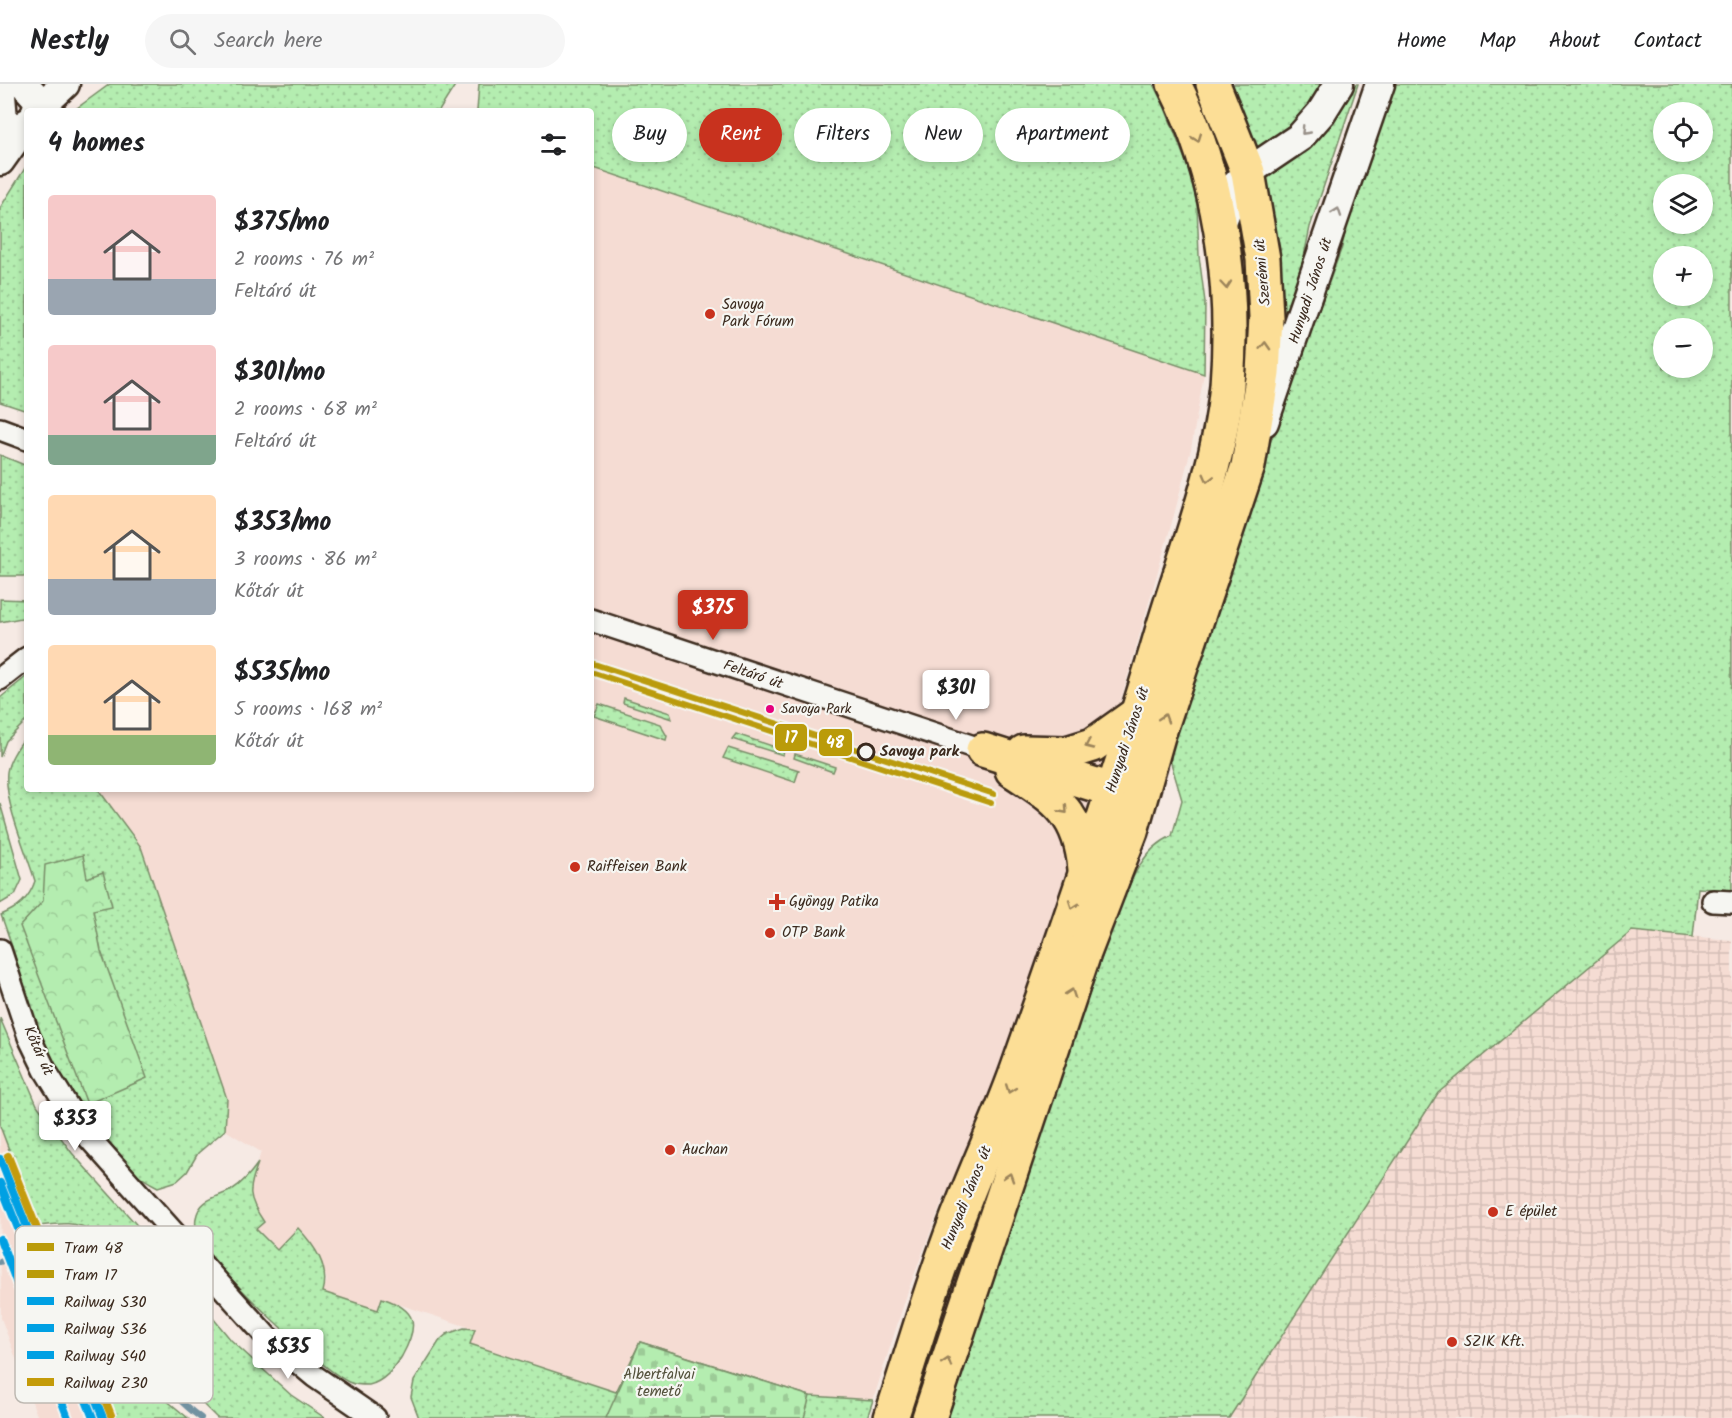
<!DOCTYPE html>
<meta charset="utf-8">
<style>
:root{--surface:#fff;--page:#f6f6f6;--text:#202124;--muted:#757577;--line:#e0e0e0;--accent:#c8321e}
body{margin:0;font-family:Kalam,sans-serif;background:var(--page);color:var(--text);height:100vh;display:flex;flex-direction:column;font-size:22px;white-space:nowrap}
*{box-sizing:border-box;margin:0}
p{font-size:20px;color:var(--muted)}
.icon{flex:none;width:33px;height:33px;fill:none;stroke:currentColor;stroke-width:2;stroke-linecap:round;stroke-linejoin:round}
.map{position:relative;flex:1;overflow:hidden}
.drawer{position:absolute;left:24px;top:24px;width:570px;height:684px;display:flex;flex-direction:column;background:var(--surface);border-radius:6px;box-shadow:0 3px 9px #0003}
.drawer>*{flex:none}
.hud{position:absolute;left:612px;top:24px;width:570px;height:54px;display:flex;gap:12px}
.tools{position:absolute;left:1653px;top:18px;display:grid;gap:12px}
.tools a{display:grid;place-items:center;width:60px;height:60px;border-radius:50%;background:var(--surface);box-shadow:0 3px 9px #0003;font-size:30px}
.price{position:absolute;translate:-50% -51px;padding:0 14px;border-radius:6px;background:#fff;color:#222;font-size:20px;line-height:39px;filter:drop-shadow(0 2px 3px #0008)}
.price::after{content:'';position:absolute;left:50%;top:36px;width:18px;height:14px;margin-left:-9px;background:inherit;clip-path:polygon(0 0,100% 0,50% 100%)}
.price.on{background:var(--accent);color:#fff}
ul{padding:0;list-style:none}
li{display:flex;align-items:center;gap:18px;height:150px;padding:0 24px}
li span{display:grid;place-items:center;flex:none;width:168px;height:120px;border-radius:6px;color:#555}
li>.icon{margin-inline-start:auto}
span .icon{width:72px;height:72px;fill:#fffc;stroke-width:1}
li b{font-size:26px}
h2{display:flex;justify-content:space-between;align-items:center;height:72px;padding:0 24px;font-size:26px}
.tag{padding:0 21px;border-radius:27px;background:var(--surface);box-shadow:0 3px 9px #0003;font-size:21px;line-height:54px}
.tag.on{background:var(--accent);color:#fff}
header{display:flex;align-items:center;gap:36px;box-sizing:border-box;height:84px;padding:0 30px;background:var(--surface);border-bottom:2px solid var(--line)}
header strong{font-size:28px}
nav{display:flex;gap:33px;margin-inline-start:auto;font-size:21px}
.search{width:420px;height:54px;background:var(--page);display:flex;align-items:center;gap:15px;box-sizing:border-box;padding:0 21px;border-radius:33px;color:var(--muted);font-size:22px}
.map>svg:first-child{display:block}
.built{fill:#f5dcd3}
.industrial{fill:url(#industrial-grid)}
.grass{fill:url(#grass-dots);stroke:#788c67;stroke-width:1.5;fill-rule:evenodd}
.cemetery{fill:url(#cemetery-stones);stroke:#788c67;stroke-width:1.5}
.park{fill:url(#park-crowns);stroke:#788c67;stroke-width:1.5}
.lines{fill:none;stroke-linecap:round;stroke-linejoin:round}
.stream{stroke:#7292a1;stroke-width:6}
.street-casing{stroke:#3b2a1e;stroke-width:26}
.secondary-casing{stroke:#3b2a1e;stroke-width:33}
.primary-casing{stroke:#3b2a1e;stroke-width:38}
.street{stroke:#f6f6f2;stroke-width:21}
.secondary{stroke:#f6f6f2;stroke-width:28}
.primary{stroke:#fcde96;stroke-width:33}
.rail-1-casing{stroke:#f6f6f2;stroke-width:12}
.rail-2-casing{stroke:#f6f6f2;stroke-width:12}
.rail-3-casing{stroke:#f6f6f2;stroke-width:12}
.rail-4-casing{stroke:#f6f6f2;stroke-width:12}
.rail-1{stroke:#00a0e3;stroke-width:8}
.rail-2{stroke:#00a0e3;stroke-width:8}
.rail-3{stroke:#00a0e3;stroke-width:8}
.rail-4{stroke:#c49b09;stroke-width:8}
.tram-1-casing{stroke:#f6f6f2;stroke-width:10}
.tram-2-casing{stroke:#f6f6f2;stroke-width:10}
.tram-1{stroke:#ba9b0a;stroke-width:6}
.tram-2{stroke:#ba9b0a;stroke-width:6}
.oneway{stroke:#989088}
.oneway2{stroke:#9c845a}
.poi-dot{fill:#c8321e;stroke:#f6f6f2;stroke-width:2}
.bus-dot{fill:#e5007d;stroke:#f6f6f2;stroke-width:2}
.stop-dot{fill:#f6f6f2;stroke:#3b2a1e;stroke-width:3}
.labels{text-anchor:middle;dominant-baseline:central;stroke-width:4.5;stroke-linejoin:round;paint-order:stroke}
.bus-label{font-size:14px;fill:#3b2a1e;stroke:#f6f6f2;text-anchor:start}
.street-label{font-size:15px;fill:#3b2a1e;stroke:#f6f6f2}
.poi-label{font-size:15px;fill:#3b2a1e;stroke:#f6f6f2;text-anchor:start}
.stop-label{font-size:15px;font-weight:bold;fill:#3b2a1e;stroke:#f6f6f2;text-anchor:start}
.park-label{font-size:15px;fill:#53513b;stroke:#f6f6f2}
.key{fill:#f6f6f2;stroke:#beb9b2;stroke-width:1.5}
.key-label{font-size:16px;fill:#3b2a1e}
.line-badge{stroke:#f6f6f2;stroke-width:2}
.badge-label{font-size:16px;text-anchor:middle;font-weight:bold;fill:#fff}
</style>
<header>
<strong>Nestly</strong>
<div class="search"><svg class="icon" aria-label="search" viewBox="0 0 24 24"><circle cx="10" cy="10" r="6"/><path d="M15 15l6 6"/></svg>Search here</div>
<nav><a>Home</a><a>Map</a><a>About</a><a>Contact</a></nav>
</header>
<div class="map">
<svg width="1732" height="1334" viewBox="0 0 1732 1334">
<defs>
<pattern id="industrial-grid" width="8" height="8" patternUnits="userSpaceOnUse" patternTransform="scale(1.5)"><rect width="8" height="8" fill="#f5dcd3"/><path d="M0 4h8M4 0v8" fill="none" stroke="#d3bdb5"/></pattern>
<pattern id="grass-dots" width="8" height="8" patternUnits="userSpaceOnUse" patternTransform="scale(1.5)"><rect width="8" height="8" fill="#b4edb0"/><path d="M2 2h.1M6 6h.1" fill="none" stroke="#9ccb97" stroke-width="1.8" stroke-linecap="round"/></pattern>
<pattern id="cemetery-stones" width="16" height="16" patternUnits="userSpaceOnUse" patternTransform="scale(1.5)"><rect width="16" height="16" fill="#b4edb0"/><path d="M2 7V4a2 2 0 0 1 4 0v3zM10 15v-3a2 2 0 0 1 4 0v3z" fill="#9ccb97"/></pattern>
<pattern id="park-crowns" width="20" height="18" patternUnits="userSpaceOnUse" patternTransform="scale(1.5)"><rect width="20" height="18" fill="#b4edb0"/><path d="M2 6a3 3 0 1 1 6 0M12 15a3 3 0 1 1 6 0" fill="none" stroke="#9ccb97"/></pattern>
</defs>
<rect width="100%" height="100%" fill="#f6eae4"/>
<filter id="ink" filterUnits="userSpaceOnUse"><feTurbulence type="fractalNoise" baseFrequency=".0167" numOctaves="2"/><feDisplacementMap in="SourceGraphic" scale="12" xChannelSelector="R" yChannelSelector="G"/><feConvolveMatrix kernelMatrix="1 2 1 2 8 2 1 2 1" color-interpolation-filters="sRGB"/></filter>
<g filter="url(#ink)">
<g class="built">
<polygon points="591,83 1204,290 1191,365 1174,431 1070,793 995,1016 942,1118 908,1207 873,1316 810,1312 778,1302 617,1308 470,1260 474,1245 383,1215 378,1226 323,1208 327,1196 318,1170 298,1145 278,1166 256,1144 263,1137 250,1119 251,1100 261,1068 225,1046 227,1015 141,763 98,705 591,705"/>
<polygon points="0,1042 58,1194 113,1334 38,1334 1,1234"/>
</g>
<polygon class="industrial" points="1632,847 1732,856 1732,1334 1229,1334 1438,1009"/>
<g class="grass">
<polygon points="110,0 456,0 439,27 73,27"/>
<polygon points="479,0 1153,0 1165,24 1189,86 1197,121 1199,172 1205,218 1204,290 591,83 591,27 477,27"/>
<polygon points="1187,0 1201,0 1231,82 1224,90"/>
<path d="M 1227,0 L 1325,0 C 1306,29 1284,49 1256,68 Z"/>
<polygon points="1353,0 1358,0 1310,143 1297,207 1283,255 1263,94 1321,51"/>
<path d="M 1393,0 L 1732,0 L 1732,806 L 1698,804 L 1693,853 L 1632,847 L 1438,1009 L 1229,1334 L 948,1334 L 989,1201 L 1115,835 C 1128,805 1139,766 1172,752 L 1182,716 L 1171,679 L 1171,667 L 1185,620 L 1258,392 L 1342,163 L 1352,116 ZM 1664,28 L 1702,28 L 1702,68 L 1664,68 ZM 1664,100 L 1702,100 L 1702,140 L 1664,140 ZM 1664,172 L 1702,172 L 1702,212 L 1664,212 ZM 1664,244 L 1702,244 L 1702,284 L 1664,284 Z"/>
<polygon points="27,81 27,327 0,318 0,124"/>
<polygon points="0,371 27,382 27,492 0,492"/>
<polygon points="0,515 27,516 27,533 0,538"/>
<polygon points="27,592 27,636 6,657 0,673 0,614"/>
<polygon points="624,614 670,629 672,635 623,619"/>
<polygon points="599,620 660,640 667,652 666,656 594,632"/>
<polygon points="736,650 784,666 783,671 732,655"/>
<path d="M 27,651 L 27,705 L 98,705 L 141,763 L 227,1015 L 225,1046 L 198,1069 L 187,1088 L 177,1097 L 158,1103 C 132,1090 126,1080 108,1058 C 81,1025 55,989 40,949 C 25,910 16,870 1,831 C 18,824 29,815 35,797 C 26,766 4,719 7,688 C 9,675 19,661 27,651 Z"/>
<polygon points="728,664 799,686 795,698 723,674"/>
<polygon points="795,670 835,683 833,688 794,674"/>
<polygon points="0,719 22,796 15,811 0,820"/>
<path d="M 0,934 L 37,1021 L 72,1069 L 135,1139 L 231,1256 L 291,1311 L 325,1334 L 217,1334 C 176,1295 143,1252 120,1200 C 114,1187 103,1154 92,1147 C 76,1136 55,1140 38,1142 L 0,1042 Z"/>
<path d="M 258,1079 C 248,1106 247,1113 264,1138 L 256,1145 L 277,1166 L 298,1144 C 315,1162 330,1183 323,1208 L 378,1226 L 382,1214 C 418,1226 419,1241 402,1272 C 395,1284 383,1298 369,1301 C 364,1301 355,1301 351,1299 C 324,1289 213,1182 199,1156 C 196,1151 195,1140 196,1134 C 200,1113 219,1114 233,1105 C 244,1098 251,1089 258,1079 Z"/>
<polygon points="70,1166 90,1179 123,1250 165,1315 188,1334 113,1334 50,1173"/>
<polygon points="464,1244 475,1245 470,1260 616,1308 640,1258 810,1312 873,1316 867,1334 419,1334 411,1313 414,1297 440,1256 447,1250"/>
</g>
<polygon class="cemetery" points="640,1258 810,1312 804,1334 606,1334"/>
<polygon class="park" points="83,771 87,794 103,788 112,822 93,826 101,867 147,994 87,1020 20,842 43,817 45,781"/>
<g class="lines">
<path class="stream" d="M 0,1178 C 31,1165 67,1142 93,1172 C 122,1227 149,1297 201,1334"/>
<g class="street-casing">
<g id="street">
<polyline points="0,345 27,355"/>
<polyline points="591,536 983,666"/>
<polyline points="0,595 27,574"/>
<polyline points="1713,817 1732,818"/>
<polyline points="0,866 29,953 45,986 82,1046 266,1252 314,1292 375,1334"/>
</g>
</g>
<g class="secondary-casing">
<g id="secondary">
<polyline points="0,0 3,35 0,50"/>
<polyline points="24,0 42,20"/>
<polyline points="36,27 65,0"/>
<polyline points="0,77 27,39"/>
<polyline points="1220,143 1236,101 1248,88 1300,53 1321,29 1339,0"/>
<polyline points="1264,338 1380,0"/>
</g>
</g>
<g class="primary-casing">
<g id="primary">
<polyline points="983,666 1112,706 1128,704 1133,701"/>
<polyline points="1024,668 1067,669 1093,661 1138,629"/>
<path d="M 1012,686 C 1056,715 1080,729 1085,785"/>
<path d="M 891,1334 C 915,1261 936,1186 965,1115 C 983,1069 1004,1025 1020,978 C 1070,837 1119,695 1161,551 C 1185,470 1219,386 1227,301 C 1235,199 1220,91 1174,0"/>
<polyline points="929,1334 1084,869 1131,747 1158,652 1248,382 1263,289 1266,233 1263,175 1248,88 1213,0"/>
</g>
</g>
<use href="#street" class="street"/>
<use href="#secondary" class="secondary"/>
<use href="#primary" class="primary"/>
<g class="rail-1-casing">
<polyline id="rail-1" points="0,1075 103,1334"/>
</g>
<g class="rail-2-casing">
<polyline id="rail-2" points="0,1099 93,1334"/>
</g>
<g class="rail-3-casing">
<polyline id="rail-3" points="0,1155 68,1334"/>
</g>
<g class="rail-4-casing">
<polyline id="rail-4" points="8,1072 111,1331"/>
</g>
<use href="#rail-1" class="rail-1"/>
<use href="#rail-2" class="rail-2"/>
<use href="#rail-3" class="rail-3"/>
<use href="#rail-4" class="rail-4"/>
<g class="tram-1-casing">
<polyline id="tram-1" points="591,579 994,710"/>
</g>
<g class="tram-2-casing">
<polyline id="tram-2" points="591,588 991,719"/>
</g>
<use href="#tram-1" class="tram-1"/>
<use href="#tram-2" class="tram-2"/>
</g>
<defs><path id="oneway-chevron" d="M-2-3.5L2.5 0L-2 3.5" fill="none" stroke-width="1.6" stroke-linecap="round" stroke-linejoin="round" transform="scale(1.5)"/></defs>
<g class="oneway">
<use href="#oneway-chevron" transform="translate(1305 47) rotate(134)"/>
<use href="#oneway-chevron" transform="translate(1337 128) rotate(-71)"/>
</g>
<g class="oneway2">
<use href="#oneway-chevron" transform="translate(1197 54) rotate(70)"/>
<use href="#oneway-chevron" transform="translate(1226 201) rotate(85)"/>
<use href="#oneway-chevron" transform="translate(1265 262) rotate(-87)"/>
<use href="#oneway-chevron" transform="translate(1208 394) rotate(104)"/>
<use href="#oneway-chevron" transform="translate(1164 634) rotate(-72)"/>
<use href="#oneway-chevron" transform="translate(1089 661) rotate(156)"/>
<use href="#oneway-chevron" transform="translate(1064 726) rotate(48)"/>
<use href="#oneway-chevron" transform="translate(1073 821) rotate(109)"/>
<use href="#oneway-chevron" transform="translate(1071 909) rotate(-71)"/>
<use href="#oneway-chevron" transform="translate(1010 1005) rotate(110)"/>
<use href="#oneway-chevron" transform="translate(1009 1093) rotate(-72)"/>
<use href="#oneway-chevron" transform="translate(947 1278) rotate(-72)"/>
</g>
</g>
<g class="poi-dot">
<circle cx="710" cy="230" r="6"/>
<circle cx="575" cy="783" r="6"/>
<path d="M774 809h6v6h6v6h-6v6h-6v-6h-6v-6h6z"/>
<circle cx="770" cy="849" r="6"/>
<circle cx="670" cy="1066" r="6"/>
<circle cx="1493" cy="1128" r="6"/>
<circle cx="1452" cy="1258" r="6"/>
</g>
<circle class="bus-dot" cx="770" cy="625" r="5"/>
<circle class="stop-dot" cx="866" cy="668" r="8"/>
<g class="labels">
<g class="bus-label">
<text x="781" y="625">Savoya Park</text>
</g>
<g class="street-label">
<text transform="translate(1263 188) rotate(-95)">Szerémi út</text>
<text transform="translate(1311 207) rotate(-72)">Hunyadi János út</text>
<text transform="translate(753 591) rotate(19)">Feltáró út</text>
<text transform="translate(1128 656) rotate(-72)">Hunyadi János út</text>
<text transform="translate(38 967) rotate(66)">Kőtár út</text>
<text transform="translate(967 1114) rotate(-68)">Hunyadi János út</text>
</g>
<g class="poi-label">
<text x="722" y="221">Savoya<tspan x="722" dy="17">Park Fórum</tspan></text>
<text x="587" y="783">Raiffeisen Bank</text>
<text x="789" y="818">Gyöngy Patika</text>
<text x="782" y="849">OTP Bank</text>
<text x="682" y="1066">Auchan</text>
<text x="1505" y="1128">E épület</text>
<text x="1464" y="1258">SZIK Kft.</text>
</g>
<g class="stop-label">
<text x="880" y="668">Savoya park</text>
</g>
<g class="park-label">
<text x="659" y="1291">Albertfalvai<tspan x="659" dy="17">temető</tspan></text>
</g>
</g>
<rect x="15" y="1142" width="198" height="177" rx="9" class="key"/>
<rect x="27" y="1159" width="27" height="8" fill="#ba9b0a"/>
<rect x="27" y="1186" width="27" height="8" fill="#ba9b0a"/>
<rect x="27" y="1213" width="27" height="8" fill="#00a0e3"/>
<rect x="27" y="1240" width="27" height="8" fill="#00a0e3"/>
<rect x="27" y="1267" width="27" height="8" fill="#00a0e3"/>
<rect x="27" y="1294" width="27" height="8" fill="#c49b09"/>
<g class="key-label">
<text x="64" y="1169">Tram 48</text>
<text x="64" y="1196">Tram 17</text>
<text x="64" y="1223">Railway S30</text>
<text x="64" y="1250">Railway S36</text>
<text x="64" y="1277">Railway S40</text>
<text x="64" y="1304">Railway Z30</text>
</g>
<g class="line-badge">
<rect x="774" y="639" width="34" height="29" rx="6" fill="#ba9b0a"/>
<rect x="818" y="644" width="35" height="29" rx="6" fill="#ba9b0a"/>
</g>
<g class="badge-label">
<text x="791" y="659">17</text>
<text x="835" y="664">48</text>
</g>
</svg>
<div class="tools">
<a><svg class="icon" aria-label="locate" viewBox="0 0 24 24"><circle cx="12" cy="12" r="6"/><path d="M12 2v4M12 18v4M2 12h4M18 12h4"/></svg></a>
<a><svg class="icon" aria-label="layers" viewBox="0 0 24 24"><path d="M12 4l9 5-9 5-9-5zM3 14l9 5 9-5"/></svg></a>
<a>+</a>
<a>−</a>
</div>
<b class="price on" style="left:713px;top:557px">$375</b>
<b class="price" style="left:956px;top:637px">$301</b>
<b class="price" style="left:75px;top:1068px">$353</b>
<b class="price" style="left:288px;top:1296px">$535</b>
<div class="hud">
<a class="tag">Buy</a>
<a class="tag on">Rent</a>
<a class="tag">Filters</a>
<a class="tag">New</a>
<a class="tag">Apartment</a>
</div>
<section class="drawer">
<h2>4 homes<svg class="icon" aria-label="filters" viewBox="0 0 24 24"><path d="M4 7h16M4 17h16"/><circle cx="9" cy="7" r="2"/><circle cx="15" cy="17" r="2"/></svg></h2>
<ul>
<li><span style="background:linear-gradient(#f6c9c9 70%,#9aa5b1 0)"><svg class="icon" aria-label="home" viewBox="0 0 24 24"><path d="M3 11l9-7 9 7M6 9v11h12V9"/></svg></span><div><b>$375/mo</b><p>2 rooms · 76 m²</p><p>Feltáró út</p></div></li>
<li><span style="background:linear-gradient(#f6c9c9 75%,#7fa58c 0)"><svg class="icon" aria-label="home" viewBox="0 0 24 24"><path d="M3 11l9-7 9 7M6 9v11h12V9"/></svg></span><div><b>$301/mo</b><p>2 rooms · 68 m²</p><p>Feltáró út</p></div></li>
<li><span style="background:linear-gradient(#ffd9b3 70%,#9aa5b1 0)"><svg class="icon" aria-label="home" viewBox="0 0 24 24"><path d="M3 11l9-7 9 7M6 9v11h12V9"/></svg></span><div><b>$353/mo</b><p>3 rooms · 86 m²</p><p>Kőtár út</p></div></li>
<li><span style="background:linear-gradient(#ffd9b3 75%,#8fb573 0)"><svg class="icon" aria-label="home" viewBox="0 0 24 24"><path d="M3 11l9-7 9 7M6 9v11h12V9"/></svg></span><div><b>$535/mo</b><p>5 rooms · 168 m²</p><p>Kőtár út</p></div></li>
</ul>
</section>
</div>
